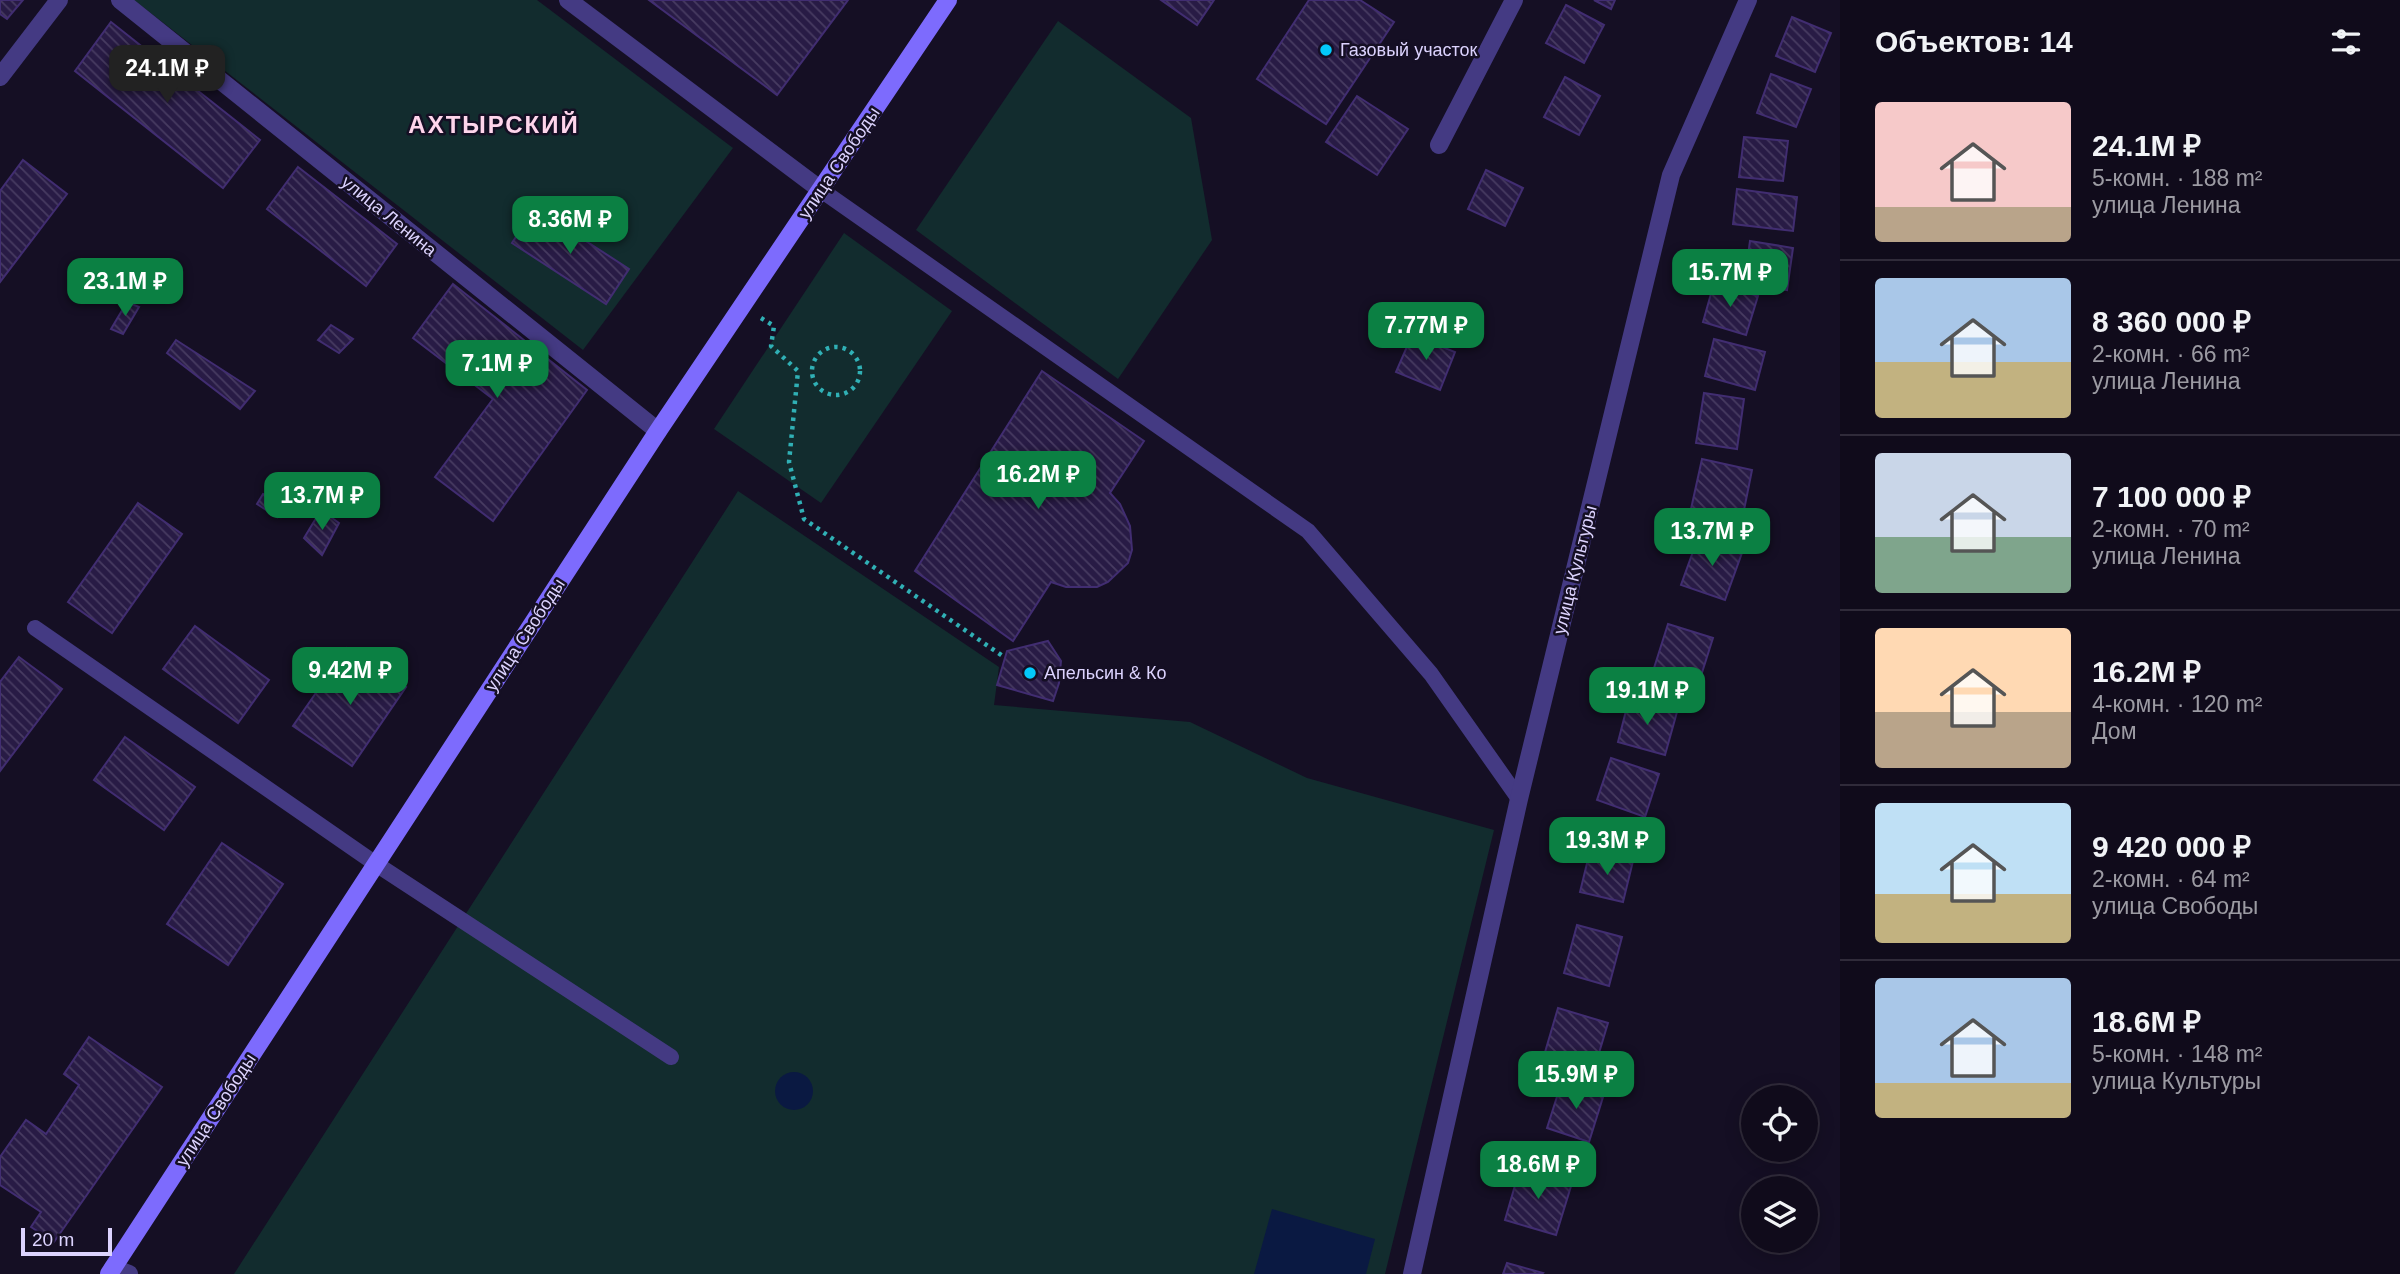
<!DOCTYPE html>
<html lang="ru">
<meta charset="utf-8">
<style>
:root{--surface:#100b1b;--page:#191424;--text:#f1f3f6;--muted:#9c9ba3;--line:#302b3a;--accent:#0b8043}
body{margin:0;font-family:Helvetica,sans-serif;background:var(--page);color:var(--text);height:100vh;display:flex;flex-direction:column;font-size:26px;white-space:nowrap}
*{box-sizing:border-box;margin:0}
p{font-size:23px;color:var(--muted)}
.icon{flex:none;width:38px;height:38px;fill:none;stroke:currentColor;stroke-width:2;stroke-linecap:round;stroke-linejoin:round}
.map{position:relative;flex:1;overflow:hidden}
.drawer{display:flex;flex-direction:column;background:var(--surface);width:560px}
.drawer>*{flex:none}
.buttons{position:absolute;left:1741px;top:1085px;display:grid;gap:14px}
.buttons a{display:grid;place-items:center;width:77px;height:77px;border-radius:50%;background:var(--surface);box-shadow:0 4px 18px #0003,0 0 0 2px var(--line);font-size:35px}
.scale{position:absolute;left:21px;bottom:18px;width:91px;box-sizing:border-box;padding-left:7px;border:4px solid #dcd3fe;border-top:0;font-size:19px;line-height:24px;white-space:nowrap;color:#dcd3fe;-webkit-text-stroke:5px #150f24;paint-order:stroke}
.price{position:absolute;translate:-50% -60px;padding:0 16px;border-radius:14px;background:var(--accent);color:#fff;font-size:23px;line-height:46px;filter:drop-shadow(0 2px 4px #0008)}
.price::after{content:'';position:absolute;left:50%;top:42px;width:21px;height:16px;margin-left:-10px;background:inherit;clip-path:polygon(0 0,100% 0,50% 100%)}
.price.on{background:#222;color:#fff}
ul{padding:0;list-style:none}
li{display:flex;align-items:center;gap:21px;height:175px;padding:0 35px}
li+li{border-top:2px solid var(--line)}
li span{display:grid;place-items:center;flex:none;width:196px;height:140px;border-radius:7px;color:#555}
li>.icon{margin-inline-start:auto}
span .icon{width:84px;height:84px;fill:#fffc;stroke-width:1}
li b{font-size:30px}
h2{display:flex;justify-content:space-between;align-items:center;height:84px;padding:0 35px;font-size:30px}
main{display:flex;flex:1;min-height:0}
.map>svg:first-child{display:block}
.green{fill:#122c2e}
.water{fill:#0a1942}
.building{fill:url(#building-back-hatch);stroke:#412d71;stroke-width:2}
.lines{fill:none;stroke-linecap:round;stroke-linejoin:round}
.path{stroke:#30b0b5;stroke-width:4.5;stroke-dasharray:3.5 5;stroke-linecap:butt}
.lane{stroke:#443a83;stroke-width:16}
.street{stroke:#443a83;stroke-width:18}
.secondary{stroke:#7d6bfd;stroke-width:18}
.poi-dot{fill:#03c9fa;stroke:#150f24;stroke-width:2.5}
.labels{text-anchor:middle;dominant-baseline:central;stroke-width:5;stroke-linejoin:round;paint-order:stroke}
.poi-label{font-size:18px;fill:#dcd3fe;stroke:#150f24;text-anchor:start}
.street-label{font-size:18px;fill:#dcd3fe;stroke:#150f24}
.district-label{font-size:24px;font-weight:bold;letter-spacing:2px;fill:#fed5eb;stroke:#150f24}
</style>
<main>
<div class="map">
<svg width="1840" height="1274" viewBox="0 0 1840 1274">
<defs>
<pattern id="building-back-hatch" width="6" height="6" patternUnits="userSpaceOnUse" patternTransform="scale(1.75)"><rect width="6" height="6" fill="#281b45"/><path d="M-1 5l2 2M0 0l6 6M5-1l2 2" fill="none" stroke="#473b61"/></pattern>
</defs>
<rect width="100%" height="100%" fill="#150f24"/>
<g class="green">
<polygon points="134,0 537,0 733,148 583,350"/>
<polygon points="1058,21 1191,118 1212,240 1118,379 916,230"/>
<polygon points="844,233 952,311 821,503 714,429"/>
<polygon points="738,491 999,667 994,705 1190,722 1307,778 1494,830 1385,1274 234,1274"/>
</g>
<g class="water">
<circle cx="794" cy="1091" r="19"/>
<polygon points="1272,1209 1375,1239 1366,1274 1254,1274"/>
</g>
<g class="building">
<polygon points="0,0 23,0 7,19 0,14"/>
<polygon points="649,0 848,0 777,95"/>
<polygon points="1161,0 1214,0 1197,25"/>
<polygon points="1309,0 1360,0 1394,22 1326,124 1257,79"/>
<polygon points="1594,0 1615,0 1611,9"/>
<polygon points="1566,5 1604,25 1584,63 1546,43"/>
<polygon points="1792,17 1831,33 1815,72 1776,56"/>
<polygon points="111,22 260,140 223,188 75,71"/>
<polygon points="1771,74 1811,89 1796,127 1757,113"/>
<polygon points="1565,77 1600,96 1579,135 1544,117"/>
<polygon points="1357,96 1408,129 1377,175 1326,142"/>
<polygon points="1744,137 1788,141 1783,181 1739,177"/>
<polygon points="23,160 67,194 0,282 0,191"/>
<polygon points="298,167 397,244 366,286 267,209"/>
<polygon points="1486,170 1523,188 1505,226 1468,209"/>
<polygon points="1737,189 1797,197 1793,231 1733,224"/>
<polygon points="535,208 629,269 606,304 512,243"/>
<polygon points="1750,241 1793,248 1787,290 1744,284"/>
<polygon points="1714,283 1758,296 1746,335 1703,322"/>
<polygon points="453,284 587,390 493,521 435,477 493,399 413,338"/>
<polygon points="127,302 139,307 123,334 111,329"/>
<polygon points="331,325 353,339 339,353 318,340"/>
<polygon points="1412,335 1455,352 1440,390 1396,372"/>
<polygon points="1714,339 1765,352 1755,390 1705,376"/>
<polygon points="176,340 255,391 240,409 167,353"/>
<polygon points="1042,371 1144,441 1110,493 1120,504 1130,526 1132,550 1128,563 1108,582 1097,587 1066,587 1051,582 1013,641 915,571"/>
<polygon points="1704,393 1744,399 1737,449 1696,443"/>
<polygon points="1702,459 1752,470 1742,520 1691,509"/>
<polygon points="263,494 282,504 277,517 257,504"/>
<polygon points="138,503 182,534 112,633 68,602"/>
<polygon points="321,510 339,523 322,555 304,538"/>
<polygon points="1699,535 1743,550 1725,600 1681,585"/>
<polygon points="1668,624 1713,638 1699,682 1654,668"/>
<polygon points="195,626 269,680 238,723 163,669"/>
<polygon points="1048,641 1061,661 1059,683 1053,701 997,685 1007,651"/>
<polygon points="347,648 406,687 352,766 293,726"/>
<polygon points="19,657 62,689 0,771 0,682"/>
<polygon points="1629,699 1677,712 1665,755 1618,742"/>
<polygon points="125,737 195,787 164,830 94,780"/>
<polygon points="1611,758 1659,774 1645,817 1597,800"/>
<polygon points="222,843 283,884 228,965 167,924"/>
<polygon points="1590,851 1633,861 1623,902 1580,892"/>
<polygon points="1577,925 1622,937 1609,986 1564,973"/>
<polygon points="1558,1008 1608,1023 1593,1073 1543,1059"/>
<polygon points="89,1037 162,1087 54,1242 31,1227 41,1212 0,1185 0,1157 26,1120 46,1134 79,1085 64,1074"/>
<polygon points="1562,1081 1604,1094 1589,1142 1547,1128"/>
<polygon points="1520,1168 1572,1183 1556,1235 1505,1220"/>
<polygon points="1507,1263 1543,1273 1542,1274 1503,1274"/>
</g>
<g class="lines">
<g class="path">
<polyline points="761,318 774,326 771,346 798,371 789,462 804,519 1004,657"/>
<circle cx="836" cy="371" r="24"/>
</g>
<g class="lane">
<polyline points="821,190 1308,531 1431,674 1519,799"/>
<polyline points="35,628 376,864 671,1057"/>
</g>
<g class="street">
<polyline points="120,0 658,431"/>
<polyline points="568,0 821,190"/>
<polyline points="0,77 59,0"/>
<polyline points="1439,145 1514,0"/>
<polyline points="113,1268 129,1274"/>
<polyline points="1412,1274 1519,799 1671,175 1748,0"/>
</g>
<polyline class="secondary" points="109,1274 658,431 948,0"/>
</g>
<g class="poi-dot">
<circle cx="1326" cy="50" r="7"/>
<circle cx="1030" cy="673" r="7"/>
</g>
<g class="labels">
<g class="poi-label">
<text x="1340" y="50">Газовый участок</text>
<text x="1044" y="673">Апельсин &amp; Ко</text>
</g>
<g class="street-label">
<text transform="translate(839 163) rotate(-56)">улица Свободы</text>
<text transform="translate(389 216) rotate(39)">улица Ленина</text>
<text transform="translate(1575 570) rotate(-76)">улица Культуры</text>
<text transform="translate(525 635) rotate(-57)">улица Свободы</text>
<text transform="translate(216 1110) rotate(-57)">улица Свободы</text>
</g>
<g class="district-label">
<text x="494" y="124">АХТЫРСКИЙ</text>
</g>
</g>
</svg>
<div class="buttons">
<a><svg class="icon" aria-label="locate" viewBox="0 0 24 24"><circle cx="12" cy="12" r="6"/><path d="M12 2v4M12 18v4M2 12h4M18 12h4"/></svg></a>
<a><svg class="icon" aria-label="layers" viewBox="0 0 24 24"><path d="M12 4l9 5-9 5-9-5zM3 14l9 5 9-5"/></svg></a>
</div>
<div class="scale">20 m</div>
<b class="price on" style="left:167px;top:105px">24.1M ₽</b>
<b class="price" style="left:570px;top:256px">8.36M ₽</b>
<b class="price" style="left:1730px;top:309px">15.7M ₽</b>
<b class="price" style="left:125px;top:318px">23.1M ₽</b>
<b class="price" style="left:1426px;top:362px">7.77M ₽</b>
<b class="price" style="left:497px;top:400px">7.1M ₽</b>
<b class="price" style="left:1038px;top:511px">16.2M ₽</b>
<b class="price" style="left:322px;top:532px">13.7M ₽</b>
<b class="price" style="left:1712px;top:568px">13.7M ₽</b>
<b class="price" style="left:350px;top:707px">9.42M ₽</b>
<b class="price" style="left:1647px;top:727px">19.1M ₽</b>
<b class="price" style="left:1607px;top:877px">19.3M ₽</b>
<b class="price" style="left:1576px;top:1111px">15.9M ₽</b>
<b class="price" style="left:1538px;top:1201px">18.6M ₽</b>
</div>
<section class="drawer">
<h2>Объектов: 14<svg class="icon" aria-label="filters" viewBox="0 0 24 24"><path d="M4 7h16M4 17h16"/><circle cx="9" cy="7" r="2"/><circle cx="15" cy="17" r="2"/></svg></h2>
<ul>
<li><span style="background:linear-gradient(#f6c9c9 75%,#b9a48a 0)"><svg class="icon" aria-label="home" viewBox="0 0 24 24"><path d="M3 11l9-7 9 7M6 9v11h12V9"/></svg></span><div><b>24.1M ₽</b><p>5-комн. · 188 m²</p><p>улица Ленина</p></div></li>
<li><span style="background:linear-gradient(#a9c7e8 60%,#c2b280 0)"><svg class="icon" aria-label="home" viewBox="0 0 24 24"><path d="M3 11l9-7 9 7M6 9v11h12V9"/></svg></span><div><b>8 360 000 ₽</b><p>2-комн. · 66 m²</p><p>улица Ленина</p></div></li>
<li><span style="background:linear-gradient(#c9d6e8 60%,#7fa58c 0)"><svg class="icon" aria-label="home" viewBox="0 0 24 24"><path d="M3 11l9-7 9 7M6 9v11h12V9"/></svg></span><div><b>7 100 000 ₽</b><p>2-комн. · 70 m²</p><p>улица Ленина</p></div></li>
<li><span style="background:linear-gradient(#ffd9b3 60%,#b9a48a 0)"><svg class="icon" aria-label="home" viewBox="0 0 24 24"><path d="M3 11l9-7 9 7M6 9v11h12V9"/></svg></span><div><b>16.2M ₽</b><p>4-комн. · 120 m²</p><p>Дом</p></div></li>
<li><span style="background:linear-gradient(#bfe0f5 65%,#c2b280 0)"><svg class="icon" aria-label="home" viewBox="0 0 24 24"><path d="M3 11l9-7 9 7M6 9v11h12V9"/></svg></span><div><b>9 420 000 ₽</b><p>2-комн. · 64 m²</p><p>улица Свободы</p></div></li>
<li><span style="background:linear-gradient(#a9c7e8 75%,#c2b280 0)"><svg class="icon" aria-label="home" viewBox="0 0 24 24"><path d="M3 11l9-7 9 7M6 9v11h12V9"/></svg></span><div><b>18.6M ₽</b><p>5-комн. · 148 m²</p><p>улица Культуры</p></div></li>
</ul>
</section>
</main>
